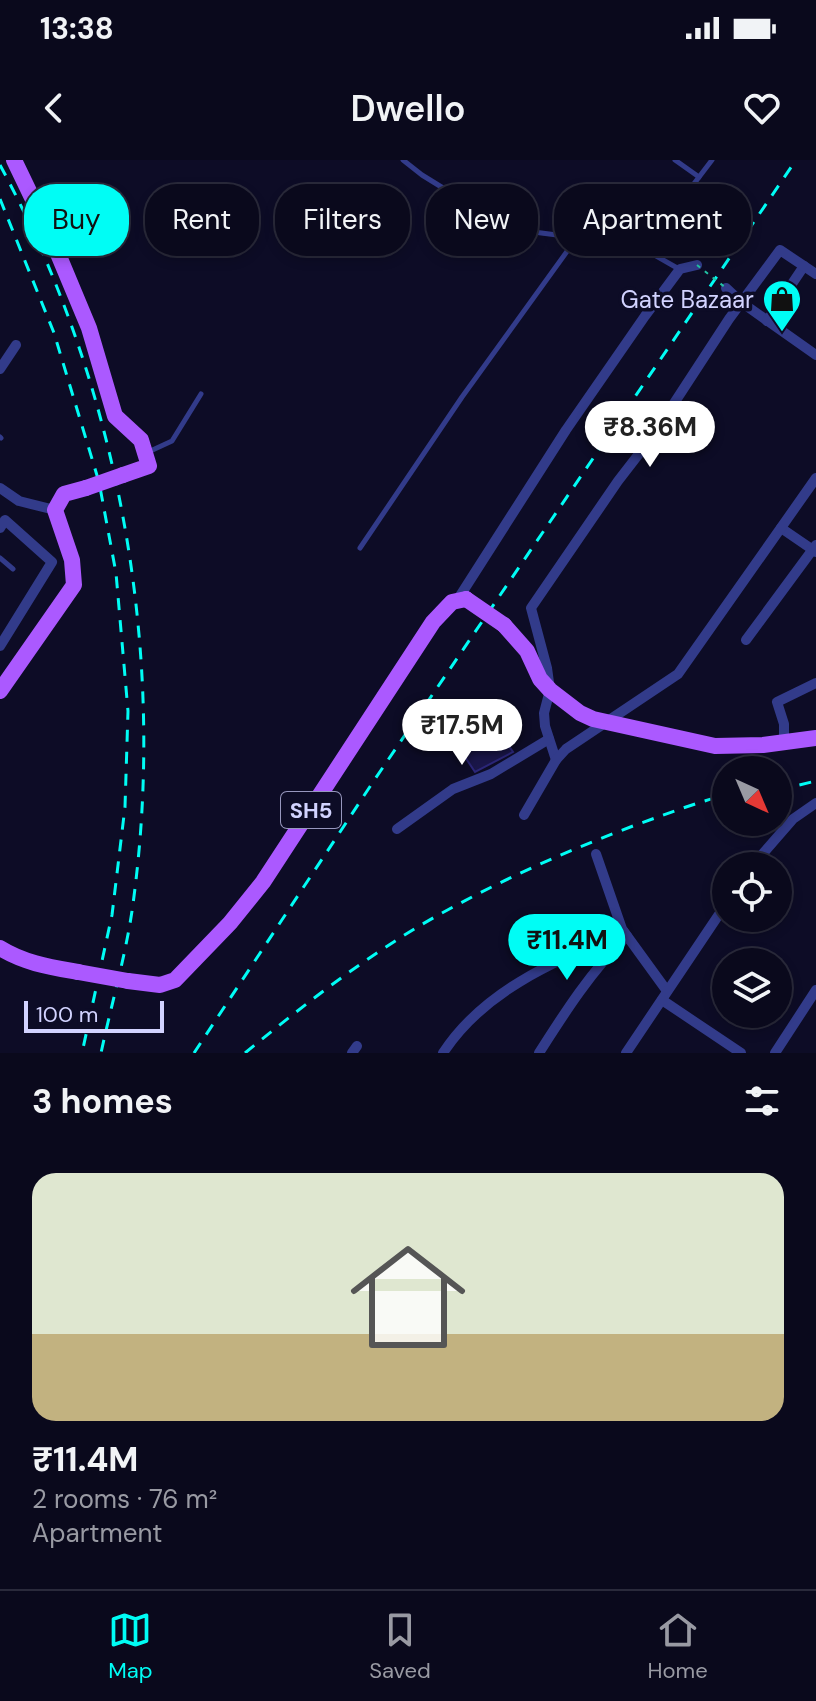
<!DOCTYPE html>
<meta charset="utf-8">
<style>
:root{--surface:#0a091c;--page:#131225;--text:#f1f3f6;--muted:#999aa3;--line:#2a2a3b;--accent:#00fdf5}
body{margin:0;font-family:"DM Sans",sans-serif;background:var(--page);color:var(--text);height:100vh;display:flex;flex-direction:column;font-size:30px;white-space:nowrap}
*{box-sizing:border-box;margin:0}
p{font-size:26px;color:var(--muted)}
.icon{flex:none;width:44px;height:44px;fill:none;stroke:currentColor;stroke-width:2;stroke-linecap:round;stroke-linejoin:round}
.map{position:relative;height:893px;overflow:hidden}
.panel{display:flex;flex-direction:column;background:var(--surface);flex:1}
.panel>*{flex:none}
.banner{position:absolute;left:24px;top:24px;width:768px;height:72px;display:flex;gap:16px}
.needle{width:52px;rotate:136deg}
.tools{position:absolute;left:712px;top:596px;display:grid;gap:16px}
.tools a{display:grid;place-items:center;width:80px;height:80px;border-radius:50%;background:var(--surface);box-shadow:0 4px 12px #0003,0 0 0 2px var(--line);font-size:40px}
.scale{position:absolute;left:24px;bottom:20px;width:140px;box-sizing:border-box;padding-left:8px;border:4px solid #d2d3ff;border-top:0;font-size:22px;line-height:28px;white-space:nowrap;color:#d2d3ff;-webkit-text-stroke:6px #0d0c26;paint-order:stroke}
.price{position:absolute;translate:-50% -68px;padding:0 18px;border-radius:28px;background:#fff;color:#222;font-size:26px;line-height:52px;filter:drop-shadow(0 2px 4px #0008)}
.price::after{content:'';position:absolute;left:50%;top:48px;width:24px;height:18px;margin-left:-12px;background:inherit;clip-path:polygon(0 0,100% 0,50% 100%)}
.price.active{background:var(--accent);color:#111}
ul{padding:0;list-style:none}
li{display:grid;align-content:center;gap:16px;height:424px;padding:0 32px}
li span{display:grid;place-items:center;height:248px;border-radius:24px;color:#555}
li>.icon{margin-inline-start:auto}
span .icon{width:144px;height:144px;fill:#fffc;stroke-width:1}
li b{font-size:34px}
h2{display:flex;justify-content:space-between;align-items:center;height:96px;padding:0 32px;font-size:34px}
.pill{padding:0 28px;border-radius:32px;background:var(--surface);box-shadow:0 4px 12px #0003,0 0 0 2px var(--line);font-size:28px;line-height:72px}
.pill.active{background:var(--accent);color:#111}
.status{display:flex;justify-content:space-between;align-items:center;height:56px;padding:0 40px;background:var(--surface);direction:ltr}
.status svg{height:22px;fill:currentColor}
header{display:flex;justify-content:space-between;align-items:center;height:104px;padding:0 32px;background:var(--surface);font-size:36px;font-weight:600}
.tabs{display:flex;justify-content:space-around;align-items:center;height:112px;border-top:2px solid var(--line);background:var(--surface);font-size:22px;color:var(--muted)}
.tabs a{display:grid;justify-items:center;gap:4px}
.tabs .active{color:var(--accent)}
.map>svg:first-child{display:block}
.building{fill:#1a1649;stroke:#2b2678;stroke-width:2}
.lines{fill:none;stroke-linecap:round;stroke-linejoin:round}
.lane{stroke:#323b8a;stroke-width:5}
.street{stroke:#323b8a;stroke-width:10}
.primary{stroke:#ab59ff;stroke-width:16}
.rail{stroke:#00fdf5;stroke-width:3;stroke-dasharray:12 10;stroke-linecap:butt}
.path-bridge{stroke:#22c3a4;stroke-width:2;stroke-dasharray:4 6;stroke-linecap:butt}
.primary-bridge{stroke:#ab59ff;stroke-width:16}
.labels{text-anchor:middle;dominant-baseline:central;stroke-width:7;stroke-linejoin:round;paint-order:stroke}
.shield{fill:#0d0c26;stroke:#9797be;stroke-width:2}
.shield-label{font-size:22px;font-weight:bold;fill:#d2d3ff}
.poi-label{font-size:24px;fill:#d2d3ff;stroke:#0d0c26;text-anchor:end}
</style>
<div class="status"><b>13:38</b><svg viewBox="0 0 49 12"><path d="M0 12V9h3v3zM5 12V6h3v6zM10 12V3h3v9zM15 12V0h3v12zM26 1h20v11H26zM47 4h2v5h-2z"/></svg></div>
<header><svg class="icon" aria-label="back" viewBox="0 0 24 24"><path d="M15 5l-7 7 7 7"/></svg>Dwello<svg class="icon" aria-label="heart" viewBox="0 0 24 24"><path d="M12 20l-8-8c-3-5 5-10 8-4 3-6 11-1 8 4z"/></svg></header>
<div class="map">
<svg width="816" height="893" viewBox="0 0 816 893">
<rect width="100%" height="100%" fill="#0d0c26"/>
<polygon class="building" points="492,562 513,592 475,612 453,579 461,573 467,581"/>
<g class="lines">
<g class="lane">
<polyline points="403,0 422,15 490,57 518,70 557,75 607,68 679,109"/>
<polyline points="675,0 699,17"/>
<polyline points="645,88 712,0"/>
<polyline points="0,277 1,278"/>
<polyline points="146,293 172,281 201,234"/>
<polyline points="360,388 462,237 581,72"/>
<polyline points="0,398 13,409"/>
</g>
<g class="street">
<polyline points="726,128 741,142 816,195"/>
<polyline points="767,161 804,106"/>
<polyline points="0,209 16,185"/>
<polyline points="0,328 19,341 55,350"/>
<polyline points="0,368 5,360 52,402 0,486"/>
<polyline points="781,368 816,392"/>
<polyline points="458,439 566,270 645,156 680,109 697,105"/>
<polyline points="746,480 816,385"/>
<polyline points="784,582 784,564 777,542 816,523"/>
<polyline points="556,600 545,566 544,553 550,530 547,508 531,448 618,321 652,277 729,159 780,90 816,114"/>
<polyline points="524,655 556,600 566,589 678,514 816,318"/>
<polyline points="397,669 453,629 491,614 549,579"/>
<polyline points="596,694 622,769 667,831"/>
<polyline points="752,706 793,659 816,643"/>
<polyline points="662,840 741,893"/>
<polyline points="352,893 357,886"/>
<path d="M 443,893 C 485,829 556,801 624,772"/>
<path d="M 539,893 C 565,852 592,810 627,776"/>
<polyline points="626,893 726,744"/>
<polyline points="775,893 816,830"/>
</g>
<g class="primary">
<polyline points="14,0 51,77 89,168 115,256 141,280 149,306 123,315"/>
<polyline points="504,465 527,491 540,519 550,530 580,553 593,559 715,586 763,585 816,578"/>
<polyline points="0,531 74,425 72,400 55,350 64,334 86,328"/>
<path d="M 0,788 C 24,803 50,807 78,812"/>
<polyline points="128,821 160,825 175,820 230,763 263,722 433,462 452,442 466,439"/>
</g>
<g class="rail">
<path d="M 0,5 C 121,229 168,499 132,751 C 125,798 111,846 101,893"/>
<polyline points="0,39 54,173 99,322 116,413 128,551 125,647 112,755 82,893"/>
<polyline points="778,630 816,621"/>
<polyline points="194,893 373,622 796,0"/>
<path d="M 245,893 C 311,839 379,786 455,746 C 512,715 572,689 633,666 C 664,655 694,643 726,635"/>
</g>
<polyline class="path-bridge" points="697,105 726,128"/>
<g class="primary-bridge">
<polyline points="86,328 123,315"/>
<polyline points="466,439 504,465"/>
<polyline points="78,812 128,821"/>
</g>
</g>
<defs>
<g id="shop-pin" transform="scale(2)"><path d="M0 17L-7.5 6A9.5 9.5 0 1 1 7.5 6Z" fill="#00fdf5" stroke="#0d0c26"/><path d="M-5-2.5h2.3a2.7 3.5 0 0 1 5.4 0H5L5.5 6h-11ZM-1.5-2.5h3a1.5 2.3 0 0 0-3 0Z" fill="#111"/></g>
</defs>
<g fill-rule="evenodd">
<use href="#shop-pin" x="782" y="139"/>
</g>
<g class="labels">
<rect class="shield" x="281" y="632" width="60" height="36" rx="6"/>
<g class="shield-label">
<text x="311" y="650">SH5</text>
</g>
<g class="poi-label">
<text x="754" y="139">Gate Bazaar</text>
</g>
</g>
</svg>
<div class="tools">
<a><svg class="needle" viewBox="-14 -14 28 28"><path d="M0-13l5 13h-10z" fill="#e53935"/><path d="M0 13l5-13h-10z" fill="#999aa3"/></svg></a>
<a><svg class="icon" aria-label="locate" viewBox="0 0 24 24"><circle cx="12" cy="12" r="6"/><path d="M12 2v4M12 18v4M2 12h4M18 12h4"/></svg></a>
<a><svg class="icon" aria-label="layers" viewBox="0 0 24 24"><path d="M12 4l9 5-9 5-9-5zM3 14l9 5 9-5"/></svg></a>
</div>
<div class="scale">100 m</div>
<b class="price" style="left:650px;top:309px">₹8.36M</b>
<b class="price" style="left:462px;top:607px">₹17.5M</b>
<b class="price active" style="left:567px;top:822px">₹11.4M</b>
<div class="banner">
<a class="pill active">Buy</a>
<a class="pill">Rent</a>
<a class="pill">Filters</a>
<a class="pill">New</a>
<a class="pill">Apartment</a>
</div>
</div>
<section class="panel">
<h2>3 homes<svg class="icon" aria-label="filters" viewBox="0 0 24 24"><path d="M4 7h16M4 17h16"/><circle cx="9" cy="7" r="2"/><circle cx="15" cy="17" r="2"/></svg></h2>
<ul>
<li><span style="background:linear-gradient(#dfe7d0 65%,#c2b280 0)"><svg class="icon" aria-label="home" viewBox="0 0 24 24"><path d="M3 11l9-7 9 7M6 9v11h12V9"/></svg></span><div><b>₹11.4M</b><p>2 rooms · 76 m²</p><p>Apartment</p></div></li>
</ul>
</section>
<nav class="tabs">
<a class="active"><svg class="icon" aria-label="map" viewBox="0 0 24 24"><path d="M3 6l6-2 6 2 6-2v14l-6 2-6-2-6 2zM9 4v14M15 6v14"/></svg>Map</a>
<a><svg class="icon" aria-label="saved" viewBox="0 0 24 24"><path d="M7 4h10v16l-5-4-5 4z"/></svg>Saved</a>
<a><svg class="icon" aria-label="home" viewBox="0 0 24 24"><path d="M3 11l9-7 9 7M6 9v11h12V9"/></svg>Home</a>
</nav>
